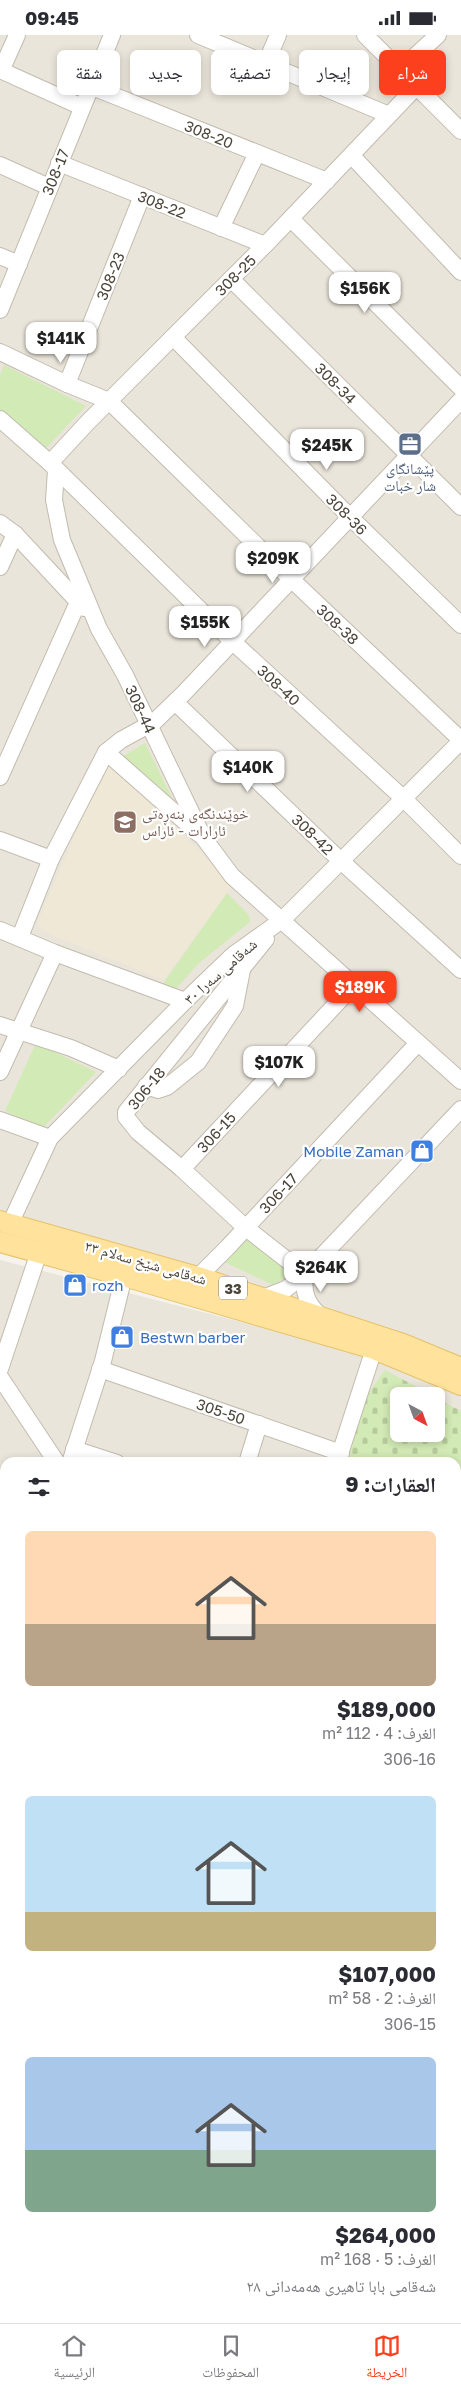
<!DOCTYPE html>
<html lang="ar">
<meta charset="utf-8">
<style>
:root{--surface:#fff;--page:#f2f2f3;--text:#2b2b33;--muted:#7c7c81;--line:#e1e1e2;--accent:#fc3f1d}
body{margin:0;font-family:"Golos Text","Noto Naskh Arabic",sans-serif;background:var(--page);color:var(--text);direction:rtl;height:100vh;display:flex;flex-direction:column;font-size:19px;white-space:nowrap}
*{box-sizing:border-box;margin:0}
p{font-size:16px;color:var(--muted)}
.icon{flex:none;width:28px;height:28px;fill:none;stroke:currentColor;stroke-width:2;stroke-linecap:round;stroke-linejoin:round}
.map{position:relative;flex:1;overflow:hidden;direction:ltr}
.drawer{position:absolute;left:0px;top:1422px;width:461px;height:866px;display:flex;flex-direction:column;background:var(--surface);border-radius:15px 15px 0 0;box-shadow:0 2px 8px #0003;direction:rtl}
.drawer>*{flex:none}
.banner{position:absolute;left:15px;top:15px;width:431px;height:45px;direction:rtl;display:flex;gap:10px}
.needle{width:32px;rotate:139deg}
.buttons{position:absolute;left:390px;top:1352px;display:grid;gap:10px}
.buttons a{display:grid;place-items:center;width:55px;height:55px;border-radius:8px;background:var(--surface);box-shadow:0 2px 8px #0003;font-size:25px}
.price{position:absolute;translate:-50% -42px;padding:0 11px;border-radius:10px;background:#fff;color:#222;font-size:16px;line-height:32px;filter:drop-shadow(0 1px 2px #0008)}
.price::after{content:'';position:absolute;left:50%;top:30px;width:15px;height:11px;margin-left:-8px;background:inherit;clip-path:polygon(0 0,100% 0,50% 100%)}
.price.active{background:var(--accent);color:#fff}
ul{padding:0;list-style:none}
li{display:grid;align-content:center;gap:10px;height:265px;padding:0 25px}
li span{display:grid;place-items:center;height:155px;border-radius:8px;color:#555}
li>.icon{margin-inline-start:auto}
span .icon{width:90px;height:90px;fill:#fffc;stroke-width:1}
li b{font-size:21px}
h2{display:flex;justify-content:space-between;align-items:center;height:60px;padding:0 25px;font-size:21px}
.chip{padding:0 18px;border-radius:8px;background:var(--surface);box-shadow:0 2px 8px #0003;font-size:18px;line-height:45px}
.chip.active{background:var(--accent);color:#fff}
.status{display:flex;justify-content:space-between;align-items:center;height:35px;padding:0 25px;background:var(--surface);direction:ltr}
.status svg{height:14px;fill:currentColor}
.dock{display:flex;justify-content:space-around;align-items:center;height:70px;border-top:1px solid var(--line);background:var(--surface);font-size:14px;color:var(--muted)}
.dock a{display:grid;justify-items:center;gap:2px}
.dock .active{color:var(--accent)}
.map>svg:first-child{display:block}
.residential{fill:#eae5da;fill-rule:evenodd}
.education{fill:#efe8d6}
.cemetery{fill:url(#cemetery-stones)}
.park{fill:#d2eab5}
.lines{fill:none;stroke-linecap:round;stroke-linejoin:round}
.minor-casing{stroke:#c2bbae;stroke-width:18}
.major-casing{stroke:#e6c16a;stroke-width:22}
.minor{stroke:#fff;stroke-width:16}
.major{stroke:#ffe39c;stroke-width:20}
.labels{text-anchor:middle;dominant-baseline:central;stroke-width:4.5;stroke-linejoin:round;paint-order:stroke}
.shield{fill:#fff;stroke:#817c74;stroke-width:1}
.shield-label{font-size:14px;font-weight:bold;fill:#4b4439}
.street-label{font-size:15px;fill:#4b4439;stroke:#fff}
.service-label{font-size:15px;fill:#4e5e75;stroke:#fff}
.education-label{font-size:15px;fill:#785e54;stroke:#fff;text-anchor:start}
.shop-label{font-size:15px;fill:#366cbe;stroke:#fff;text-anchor:start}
</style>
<div class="status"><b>09:45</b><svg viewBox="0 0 49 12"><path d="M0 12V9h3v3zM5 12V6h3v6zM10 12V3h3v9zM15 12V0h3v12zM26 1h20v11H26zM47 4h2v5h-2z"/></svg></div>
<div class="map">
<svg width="461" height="2288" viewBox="0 0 461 2288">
<defs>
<pattern id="cemetery-stones" width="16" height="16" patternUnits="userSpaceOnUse" patternTransform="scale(1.25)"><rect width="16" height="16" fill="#d2eab5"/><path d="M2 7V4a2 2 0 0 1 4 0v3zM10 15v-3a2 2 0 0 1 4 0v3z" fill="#b6ca9c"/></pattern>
</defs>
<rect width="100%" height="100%" fill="#f6f3ec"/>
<g class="residential">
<polygon points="0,0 461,0 461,1333 0,1184"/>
<path d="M 0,1225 L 429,1335 L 461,1353 L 461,1946 L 457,1939 L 461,1956 L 461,2205 L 456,2213 L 456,1428 L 5,1428 L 5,2284 L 456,2284 L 456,2218 L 461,2212 L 461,2288 L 0,2288 ZM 399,1361 L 436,1361 L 436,1399 L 399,1399 Z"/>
</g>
<polygon class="education" points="108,723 233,850 163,945 42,896 38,886"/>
<g class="cemetery">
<polygon points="385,1335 434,1361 399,1361 399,1399 436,1399 436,1363 461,1376 461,1741 456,1748 456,1428 345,1428 365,1363"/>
<polygon points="456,1978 461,1987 461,2182 456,2187"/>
<polygon points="5,2188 5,2284 398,2284 397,2288 0,2288 0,2194"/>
</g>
<g class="park">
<polygon points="4,330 86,371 46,413 0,376 0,340"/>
<polygon points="145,708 178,775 117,725"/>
<polygon points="227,858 249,880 250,887 199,928 172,958 160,953"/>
<polygon points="36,1008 96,1037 43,1093 5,1076"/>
<polygon points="246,1197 295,1237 273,1250 220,1225"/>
<polygon points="0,2064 5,2066 5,2142 0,2140"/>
</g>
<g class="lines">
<g class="minor-casing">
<g id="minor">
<polyline points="198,0 389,80"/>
<polyline points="365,0 461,96"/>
<polyline points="266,28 278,0"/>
<polyline points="401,34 438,0"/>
<polyline points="0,35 82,72"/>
<polyline points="1,36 17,0"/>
<polyline points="90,51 327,146"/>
<polyline points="352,121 461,237"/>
<polyline points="59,128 265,210"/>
<polyline points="0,130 49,152"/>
<polyline points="291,184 461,353"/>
<polyline points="221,193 257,118"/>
<polyline points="0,221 19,229"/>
<polyline points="231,244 461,472"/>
<polyline points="0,275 112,0"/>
<polyline points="173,302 350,482 461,590"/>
<polyline points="0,317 67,349 109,366 291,544 461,705"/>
<polyline points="67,349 142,161"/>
<polyline points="0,384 50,428 232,606 404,764 461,821"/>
<polyline points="50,428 87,388 270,205 418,50"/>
<polyline points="56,435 54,465 62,505 99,594 125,640 203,802 232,841 461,1046"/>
<polyline points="0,488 15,499 84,573"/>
<polyline points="0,532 15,499"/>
<polyline points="175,667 342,827 461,935"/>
<polyline points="106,717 199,799"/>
<polyline points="0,742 79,565"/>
<polyline points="0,805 51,824"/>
<polyline points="0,895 55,918 185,966"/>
<polyline points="20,902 51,824 106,717 121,705 154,687 184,658 461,365"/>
<polyline points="266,904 126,1077 126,1082 138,1097 182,1134 246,1193 305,1239"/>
<polyline points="0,990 71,1013 119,1034"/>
<polyline points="0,1037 55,918"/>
<polyline points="146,1051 158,1055 167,1052 198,1027 235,971 242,935"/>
<polyline points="0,1085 50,1103"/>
<polyline points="182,1134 353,951"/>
<polyline points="10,1189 50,1103 185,966 233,920 282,885 461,706"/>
<path d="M 305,1239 C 302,1258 308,1271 322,1282"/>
<polyline points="198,1242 227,1213 418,1008"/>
<polyline points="263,1263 286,1254 305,1239 461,1074"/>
<polyline points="0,1334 39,1217"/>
<polyline points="100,1334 341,1418"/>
<polyline points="0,1342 57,1428"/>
<polyline points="74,1414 117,1428"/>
<polyline points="70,1428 103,1326 124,1241"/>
<polyline points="247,1428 259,1389"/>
<polyline points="337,1428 374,1314"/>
<polyline points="0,1480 5,1481"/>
<polyline points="0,1634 5,1620"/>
<polyline points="0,1768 5,1770"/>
<polyline points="0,1856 5,1857"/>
<polyline points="456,1868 461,1869"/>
<polyline points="0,1960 5,1961"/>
<polyline points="0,2053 5,2054"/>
<polyline points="0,2150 5,2152"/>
<polyline points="0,2173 5,2167"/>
<polyline points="456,2250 461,2247"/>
</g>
</g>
<g class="major-casing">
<g id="major">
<polyline points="0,1186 198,1242 403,1309 461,1333"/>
<polyline points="0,1207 124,1241 374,1314 461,1350"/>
<polyline points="456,1787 461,1778"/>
<polyline points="456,1938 461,1945"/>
<polyline points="456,2222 461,2215"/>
<polyline points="416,2288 417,2284"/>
</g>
</g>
<use href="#minor" class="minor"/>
<use href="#major" class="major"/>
</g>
<defs>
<g id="office-square" transform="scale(1.25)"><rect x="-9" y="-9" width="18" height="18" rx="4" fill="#5c6f8a" stroke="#fff"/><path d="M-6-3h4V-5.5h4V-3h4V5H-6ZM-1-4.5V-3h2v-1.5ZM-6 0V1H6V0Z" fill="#fff"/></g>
<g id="school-square" transform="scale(1.25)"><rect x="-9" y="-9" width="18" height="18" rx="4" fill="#8d6e63" stroke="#fff"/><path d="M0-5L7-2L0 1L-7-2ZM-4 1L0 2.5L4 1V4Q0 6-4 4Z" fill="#fff"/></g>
<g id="shop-square" transform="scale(1.25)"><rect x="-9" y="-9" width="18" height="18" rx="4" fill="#3f7fe0" stroke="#fff"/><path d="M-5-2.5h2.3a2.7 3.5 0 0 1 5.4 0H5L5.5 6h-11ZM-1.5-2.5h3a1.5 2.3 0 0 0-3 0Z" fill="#fff"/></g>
</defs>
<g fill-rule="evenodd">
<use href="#office-square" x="410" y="409"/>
<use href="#school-square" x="125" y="787"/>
<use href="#shop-square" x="422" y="1116"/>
<use href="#shop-square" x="75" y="1250"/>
<use href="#shop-square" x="122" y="1302"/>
</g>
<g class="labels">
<rect class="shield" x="219" y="1241.5" width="28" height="23" rx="4"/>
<g class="shield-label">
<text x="233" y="1253">33</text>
</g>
<g class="street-label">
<text transform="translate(209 99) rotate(22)">308-20</text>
<text transform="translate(55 137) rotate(-68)">308-17</text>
<text transform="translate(162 169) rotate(22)">308-22</text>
<text transform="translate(235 240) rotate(-45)">308-25</text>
<text transform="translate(110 241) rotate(-68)">308-23</text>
<text transform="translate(336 348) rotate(45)">308-34</text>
<text transform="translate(347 479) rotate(45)">308-36</text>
<text transform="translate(338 589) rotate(43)">308-38</text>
<text transform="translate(279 650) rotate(43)">308-40</text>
<text transform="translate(141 674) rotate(65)">308-44</text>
<text transform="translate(313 799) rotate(44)">308-42</text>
<text transform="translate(220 936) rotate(-41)">شەقامی سەرا ٣٠</text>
<text transform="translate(146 1053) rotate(-51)">306-18</text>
<text transform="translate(216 1097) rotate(-47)">306-15</text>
<text transform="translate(278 1158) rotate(-47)">306-17</text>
<text transform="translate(146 1227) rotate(16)">شەقامی شێخ سەلام ٣٣</text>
<text transform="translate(221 1376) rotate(19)">305-50</text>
</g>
<g class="service-label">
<text x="410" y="433">پێشانگای<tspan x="410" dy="17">شار خبات</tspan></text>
</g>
<g class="education-label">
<text x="142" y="778">خوێندنگەی بنەڕەتی<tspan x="142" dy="17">ئارارات - ئاراس</tspan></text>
</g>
<g class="shop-label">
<text x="404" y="1116" text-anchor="end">Mobile Zaman</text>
<text x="92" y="1250">rozh</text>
<text x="140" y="1302">Bestwn barber</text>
</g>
</g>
</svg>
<div class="buttons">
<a><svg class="needle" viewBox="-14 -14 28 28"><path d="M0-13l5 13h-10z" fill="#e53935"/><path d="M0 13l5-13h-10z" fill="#7c7c81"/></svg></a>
</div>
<b class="price" style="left:365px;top:279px">$156K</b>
<b class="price" style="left:61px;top:329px">$141K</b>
<b class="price" style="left:327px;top:436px">$245K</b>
<b class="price" style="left:273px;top:549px">$209K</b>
<b class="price" style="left:205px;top:613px">$155K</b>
<b class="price" style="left:248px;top:758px">$140K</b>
<b class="price active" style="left:360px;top:978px">$189K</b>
<b class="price" style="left:279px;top:1053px">$107K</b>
<b class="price" style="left:321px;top:1258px">$264K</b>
<div class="banner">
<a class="chip active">شراء</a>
<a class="chip">إيجار</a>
<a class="chip">تصفية</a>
<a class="chip">جديد</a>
<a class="chip">شقة</a>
</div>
<section class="drawer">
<h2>العقارات: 9<svg class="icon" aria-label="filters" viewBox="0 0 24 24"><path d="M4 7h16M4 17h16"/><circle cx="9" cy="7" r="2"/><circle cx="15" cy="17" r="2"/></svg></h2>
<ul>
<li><span style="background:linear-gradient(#ffd9b3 60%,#b9a48a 0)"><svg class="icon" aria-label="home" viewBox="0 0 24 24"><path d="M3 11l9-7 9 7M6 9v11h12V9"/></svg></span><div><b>$189,000</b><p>الغرف: 4 · 112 m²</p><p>306-16</p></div></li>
<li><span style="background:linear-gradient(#bfe0f5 75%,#c2b280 0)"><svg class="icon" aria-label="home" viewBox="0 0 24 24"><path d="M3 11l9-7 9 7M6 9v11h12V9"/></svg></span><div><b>$107,000</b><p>الغرف: 2 · 58 m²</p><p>306-15</p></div></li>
<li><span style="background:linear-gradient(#a9c7e8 60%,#7fa58c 0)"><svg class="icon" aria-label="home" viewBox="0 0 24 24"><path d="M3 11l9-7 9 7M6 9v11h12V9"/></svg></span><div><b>$264,000</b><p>الغرف: 5 · 168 m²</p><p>شەقامی بابا تاهیری هەمەدانی ٢٨</p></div></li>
</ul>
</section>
</div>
<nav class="dock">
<a class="active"><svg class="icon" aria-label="map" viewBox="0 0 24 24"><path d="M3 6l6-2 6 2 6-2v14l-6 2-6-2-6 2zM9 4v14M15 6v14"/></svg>الخريطة</a>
<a><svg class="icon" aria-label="saved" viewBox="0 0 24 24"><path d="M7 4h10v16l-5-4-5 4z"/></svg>المحفوظات</a>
<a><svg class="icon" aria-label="home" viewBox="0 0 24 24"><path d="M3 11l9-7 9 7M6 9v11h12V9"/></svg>الرئيسية</a>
</nav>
